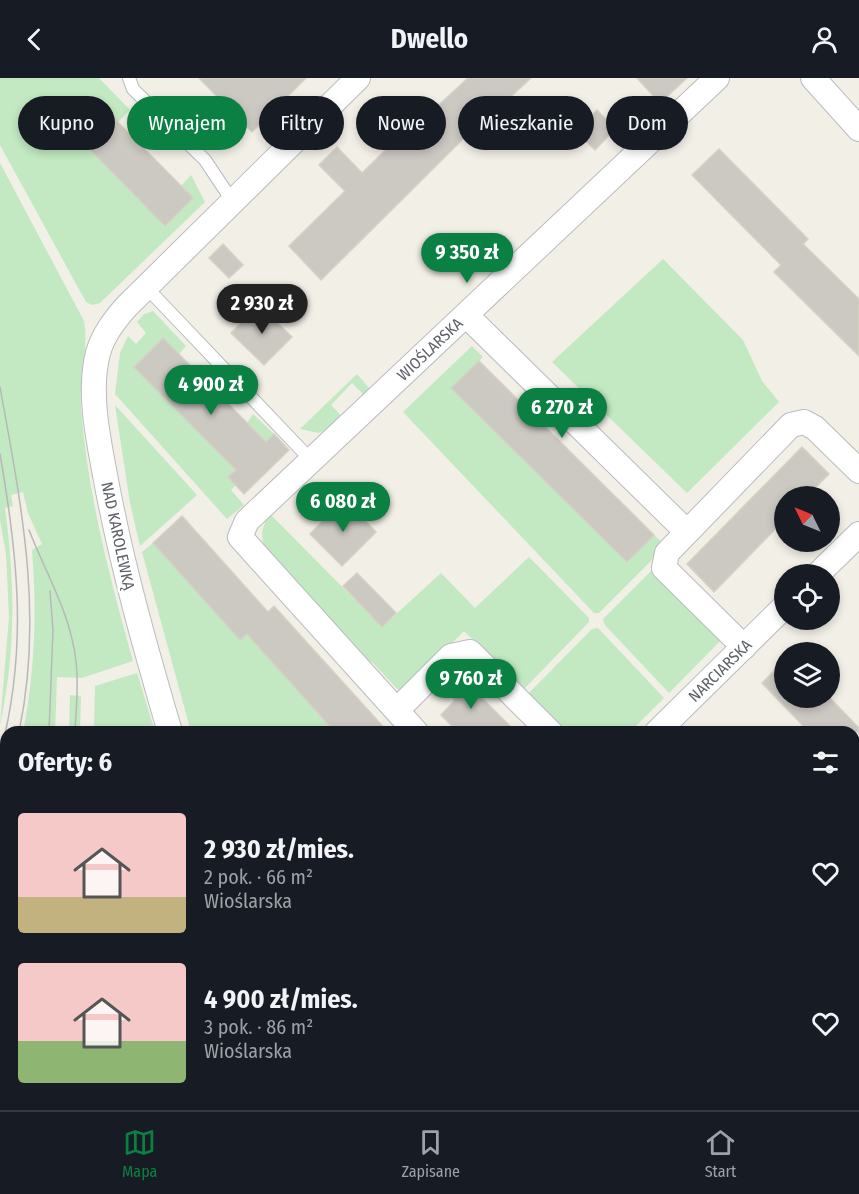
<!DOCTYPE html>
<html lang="pl">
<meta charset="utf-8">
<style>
:root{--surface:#171b24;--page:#20242c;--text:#f1f3f6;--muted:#9ea1a6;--line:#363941;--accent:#0b8043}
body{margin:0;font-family:"Fira Sans Condensed",sans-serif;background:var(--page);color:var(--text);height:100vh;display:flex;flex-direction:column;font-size:22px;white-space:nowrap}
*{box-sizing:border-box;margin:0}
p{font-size:20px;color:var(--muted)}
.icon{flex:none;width:33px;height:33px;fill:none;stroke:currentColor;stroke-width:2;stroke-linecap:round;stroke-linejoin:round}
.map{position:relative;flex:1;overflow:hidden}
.panel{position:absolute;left:0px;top:648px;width:860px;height:384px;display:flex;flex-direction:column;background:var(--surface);border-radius:18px 18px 0 0;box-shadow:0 3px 9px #0003}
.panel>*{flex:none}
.top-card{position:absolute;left:18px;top:18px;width:824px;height:54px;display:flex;gap:12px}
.needle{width:39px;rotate:313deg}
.tools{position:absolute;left:774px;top:408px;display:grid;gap:12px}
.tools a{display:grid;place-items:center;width:66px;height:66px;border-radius:50%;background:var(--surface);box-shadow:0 3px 9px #0003;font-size:30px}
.price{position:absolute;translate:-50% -51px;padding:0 14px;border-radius:21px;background:var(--accent);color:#fff;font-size:20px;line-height:39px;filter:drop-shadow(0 2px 3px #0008)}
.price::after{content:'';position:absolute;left:50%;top:36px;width:18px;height:14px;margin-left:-9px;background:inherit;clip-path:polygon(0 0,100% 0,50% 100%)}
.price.current{background:#222;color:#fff}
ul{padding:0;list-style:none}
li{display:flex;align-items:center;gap:18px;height:150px;padding:0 18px}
li span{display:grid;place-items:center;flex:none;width:168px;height:120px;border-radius:6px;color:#555}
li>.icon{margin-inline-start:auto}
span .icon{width:72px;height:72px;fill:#fffc;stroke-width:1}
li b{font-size:26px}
h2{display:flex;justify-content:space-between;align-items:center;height:72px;padding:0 18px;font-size:26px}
.tag{padding:0 21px;border-radius:27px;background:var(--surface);box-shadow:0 3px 9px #0003;font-size:21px;line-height:54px}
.tag.current{background:var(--accent);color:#fff}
header{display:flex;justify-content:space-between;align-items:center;height:78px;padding:0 18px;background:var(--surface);font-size:27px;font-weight:700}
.dock{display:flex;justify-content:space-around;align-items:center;height:84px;border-top:2px solid var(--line);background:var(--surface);font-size:16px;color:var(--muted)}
.dock a{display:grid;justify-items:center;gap:3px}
.dock .current{color:var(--accent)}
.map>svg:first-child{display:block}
.green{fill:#c2e9c2}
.building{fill:#ccc9c3;stroke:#d6d1c4;stroke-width:1.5}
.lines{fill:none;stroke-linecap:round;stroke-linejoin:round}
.lane-casing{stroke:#b9bcc0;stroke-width:14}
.street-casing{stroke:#b9bcc0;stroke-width:26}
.lane{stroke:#fff;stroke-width:12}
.street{stroke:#fff;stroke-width:24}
.tram{stroke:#b7b8b8;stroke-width:1.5}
.labels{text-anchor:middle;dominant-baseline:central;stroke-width:5;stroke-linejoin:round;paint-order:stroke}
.street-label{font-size:16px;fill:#5e6267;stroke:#fff}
</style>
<header><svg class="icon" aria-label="back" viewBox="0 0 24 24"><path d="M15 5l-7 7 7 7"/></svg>Dwello<svg class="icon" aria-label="person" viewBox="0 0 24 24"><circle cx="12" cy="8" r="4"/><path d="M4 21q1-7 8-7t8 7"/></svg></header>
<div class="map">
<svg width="859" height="1032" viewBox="0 0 859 1032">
<rect width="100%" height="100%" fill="#f1efe6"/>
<g class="green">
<polygon points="0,0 99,0 130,32 118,44 101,28 74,55 164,147 181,108 191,97 205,124 100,225 92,227 86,224 0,67"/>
<path d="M 0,85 L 84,243 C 89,271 79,300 81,329 C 87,414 110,501 133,583 L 82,600 L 57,599 L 55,654 L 23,654 C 35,593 37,533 32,472 L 42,466 L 28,435 L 23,414 L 11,417 L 13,428 L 5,430 C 15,503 16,574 0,647 L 9,539 L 6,476 L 0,442 Z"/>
<polygon points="663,181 743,262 762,303 779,324 687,415 552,284"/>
<polygon points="153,233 186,268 179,276 163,260 134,289 224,380 253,336 274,356 228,399 236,407 231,412 244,427 227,441 115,316 120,275 128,258 136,266 146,255 137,244 144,236"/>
<polygon points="472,268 483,279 452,311 627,484 654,457 666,468 599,535 594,535 403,334"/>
<polygon points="357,296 369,310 367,320 352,305 331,327 345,342 319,355 300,351"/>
<polygon points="115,327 197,417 140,468 130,425"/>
<path d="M 270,436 L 382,549 L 441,495 L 475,530 L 529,479 L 589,540 L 589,544 L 524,611 L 464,553 L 402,616 L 372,584 L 366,585 L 266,473 C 260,459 261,449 270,436 Z"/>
<polygon points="153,465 240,561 247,556 335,654 191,654 142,474"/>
<polygon points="653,491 724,559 669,615 604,546 603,541"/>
<polygon points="598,550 664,620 630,654 566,654 528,616 592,551"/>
<polygon points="137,595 155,654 94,654 95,608"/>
<polygon points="70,617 81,618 80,654 69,654"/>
<polygon points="6,716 6,1026 90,1026 91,1032 0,1032 0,734"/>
<polygon points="101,1026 175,1026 172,1032 102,1032"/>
<polygon points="189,1026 451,1026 455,1032 185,1032"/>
</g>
<g class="building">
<polygon points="199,0 306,0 252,54"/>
<polygon points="468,0 531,0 506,23 519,36 484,69 470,54 321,202 289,168 345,113 319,87 337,69 362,95 412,46 415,49"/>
<polygon points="637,0 687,0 660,25"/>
<polygon points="102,28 193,120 165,148 74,55"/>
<polygon points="597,32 615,51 595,72 576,53"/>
<polygon points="719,71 808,161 803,166 859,221 859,278 774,194 781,187 692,97"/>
<polygon points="223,166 243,187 229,200 209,180"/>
<polygon points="259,227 292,259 264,287 231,255"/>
<polygon points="163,260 266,364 274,356 289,372 244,416 228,399 236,392 134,289"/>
<polygon points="479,283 654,457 627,484 451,310"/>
<polygon points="802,369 829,396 807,418 784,418 784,442 714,514 687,486"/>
<polygon points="344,421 376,454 342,488 310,456"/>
<polygon points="182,438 268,534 274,528 388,654 335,654 247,556 240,562 153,465"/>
<polygon points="357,495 396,535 382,549 343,508"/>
<polygon points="784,583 784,620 830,620 859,650 859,654 809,654 762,605"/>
<polygon points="456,593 470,608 516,654 458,654 441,637 455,622 441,608"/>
</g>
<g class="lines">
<g class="lane-casing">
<g id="lane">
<polyline points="129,0 133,11 205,82 233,124"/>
<polyline points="146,209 311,382"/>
</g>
</g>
<g class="street-casing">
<g id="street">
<polyline points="813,0 859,51"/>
<polyline points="466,237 687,454"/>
<polyline points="818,496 859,456"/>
<polyline points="744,569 664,490 667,475 791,347 804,344 815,350 859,393"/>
<polyline points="397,632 451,578 470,574 550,654"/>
<path d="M 170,654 C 145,569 121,484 105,397 C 98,359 88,314 98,275 C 103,257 114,243 126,229 L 358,0"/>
<path id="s1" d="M 416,654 L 240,459 L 247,443 L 717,0"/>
<path id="s2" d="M 657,654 L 784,529"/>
<polyline points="854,996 859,990"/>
<polyline points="468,1026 472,1032"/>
<polyline points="779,1026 785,1032"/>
<polyline points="816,1032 822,1026"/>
</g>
</g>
<use href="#lane" class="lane"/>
<use href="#street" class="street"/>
<g class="tram">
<path d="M 0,309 C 21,426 44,536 19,654"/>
<path d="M 0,376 C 18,479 28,573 0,676"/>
<path d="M 29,452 C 46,496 71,536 76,584 C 79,607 76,631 75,654"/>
<polyline points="49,654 53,552 50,513"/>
<polyline points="0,721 6,703"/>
<polyline points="34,1032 37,1026"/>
</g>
</g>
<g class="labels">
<g class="street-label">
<text stroke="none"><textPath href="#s1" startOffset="531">WIOŚLARSKA</textPath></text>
<text transform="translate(118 458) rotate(78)">NAD KAROLEWKĄ</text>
<text stroke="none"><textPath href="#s2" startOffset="88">NARCIARSKA</textPath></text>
</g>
</g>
</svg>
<div class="tools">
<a><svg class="needle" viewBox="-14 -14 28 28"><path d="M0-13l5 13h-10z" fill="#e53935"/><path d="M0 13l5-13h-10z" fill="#9ea1a6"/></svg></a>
<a><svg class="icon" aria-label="locate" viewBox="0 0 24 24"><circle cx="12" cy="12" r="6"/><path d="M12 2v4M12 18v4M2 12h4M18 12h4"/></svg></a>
<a><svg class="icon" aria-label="layers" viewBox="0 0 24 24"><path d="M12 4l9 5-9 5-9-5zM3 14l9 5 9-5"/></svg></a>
</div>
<b class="price" style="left:467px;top:206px">9 350 zł</b>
<b class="price current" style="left:262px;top:257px">2 930 zł</b>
<b class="price" style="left:211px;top:338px">4 900 zł</b>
<b class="price" style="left:562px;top:361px">6 270 zł</b>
<b class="price" style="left:343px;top:455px">6 080 zł</b>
<b class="price" style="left:471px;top:632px">9 760 zł</b>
<div class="top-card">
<a class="tag">Kupno</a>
<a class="tag current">Wynajem</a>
<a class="tag">Filtry</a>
<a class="tag">Nowe</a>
<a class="tag">Mieszkanie</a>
<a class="tag">Dom</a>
</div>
<section class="panel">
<h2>Oferty: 6<svg class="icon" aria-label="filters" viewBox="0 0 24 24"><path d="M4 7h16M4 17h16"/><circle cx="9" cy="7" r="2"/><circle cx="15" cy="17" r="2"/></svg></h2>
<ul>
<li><span style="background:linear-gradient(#f6c9c9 70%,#c2b280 0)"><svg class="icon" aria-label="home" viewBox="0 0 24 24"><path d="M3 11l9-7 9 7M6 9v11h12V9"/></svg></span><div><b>2 930 zł/mies.</b><p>2 pok. · 66 m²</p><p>Wioślarska</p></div><svg class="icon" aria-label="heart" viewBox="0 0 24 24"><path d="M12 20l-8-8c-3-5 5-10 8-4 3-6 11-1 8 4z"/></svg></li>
<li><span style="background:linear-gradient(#f6c9c9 65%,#8fb573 0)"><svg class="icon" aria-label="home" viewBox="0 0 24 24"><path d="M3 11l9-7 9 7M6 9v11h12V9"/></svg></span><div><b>4 900 zł/mies.</b><p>3 pok. · 86 m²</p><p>Wioślarska</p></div><svg class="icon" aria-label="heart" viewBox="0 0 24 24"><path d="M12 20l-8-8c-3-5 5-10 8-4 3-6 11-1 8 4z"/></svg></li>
</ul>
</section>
</div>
<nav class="dock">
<a class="current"><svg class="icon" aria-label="map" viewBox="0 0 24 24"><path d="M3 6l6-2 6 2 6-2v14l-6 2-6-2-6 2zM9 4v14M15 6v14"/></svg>Mapa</a>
<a><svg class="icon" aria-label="saved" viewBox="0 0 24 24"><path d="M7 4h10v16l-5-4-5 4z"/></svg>Zapisane</a>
<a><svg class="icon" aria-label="home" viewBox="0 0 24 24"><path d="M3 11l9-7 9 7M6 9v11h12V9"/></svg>Start</a>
</nav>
